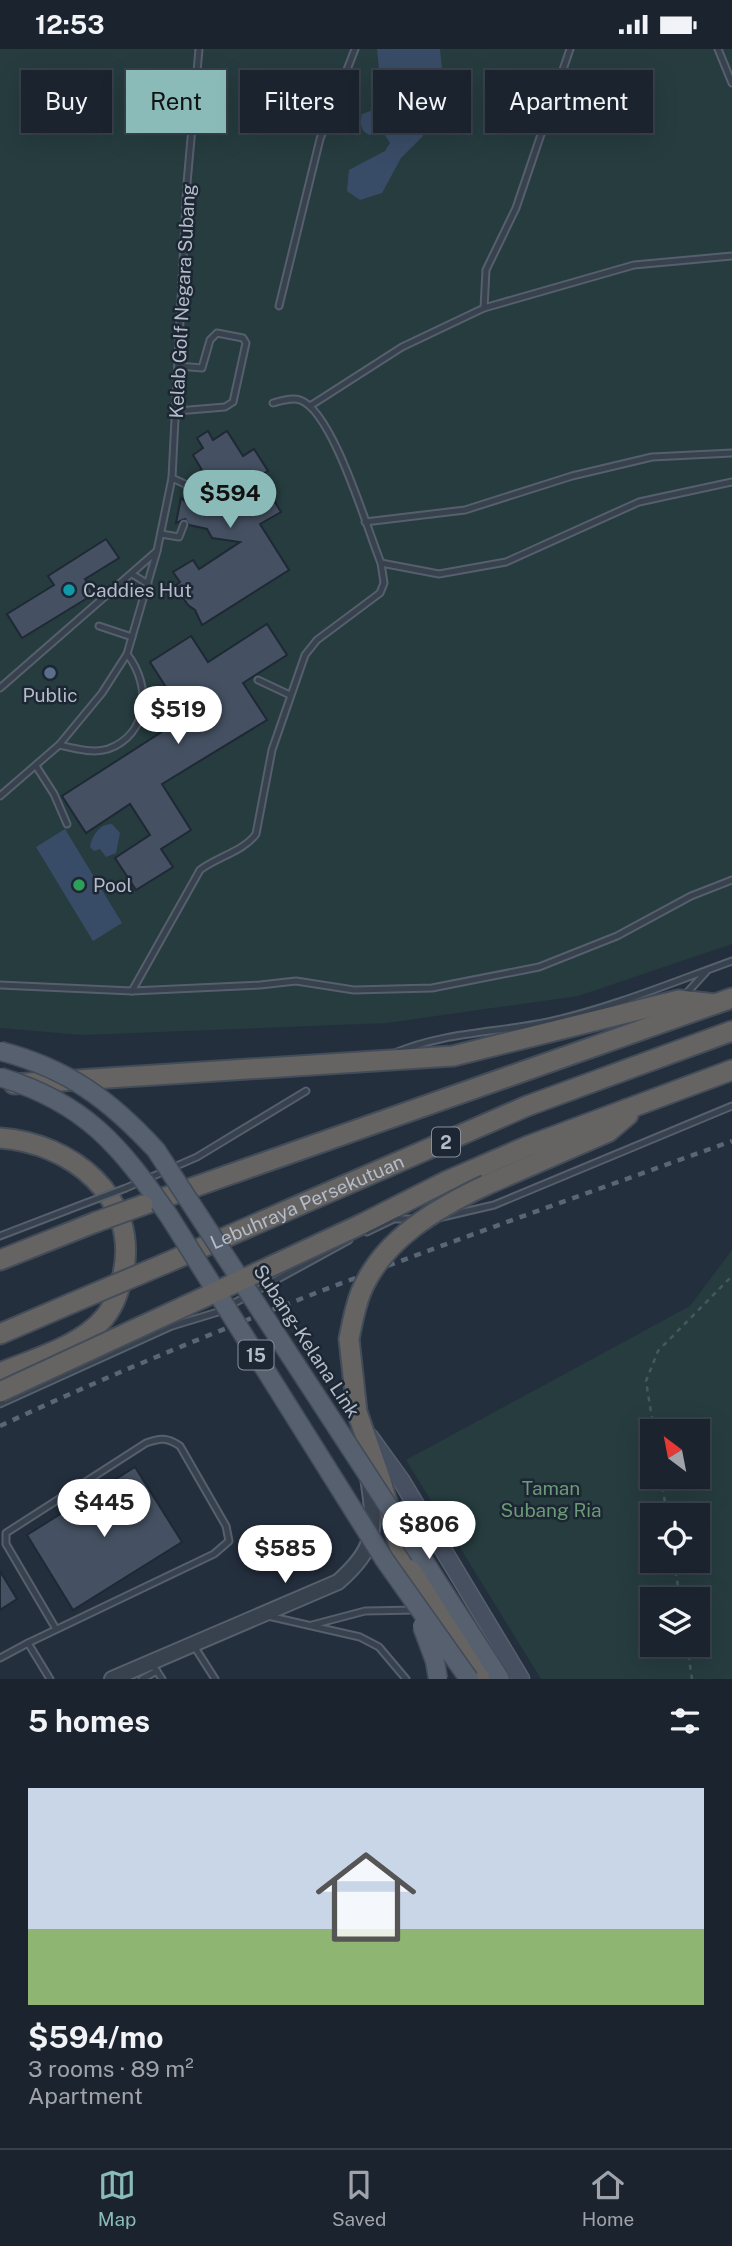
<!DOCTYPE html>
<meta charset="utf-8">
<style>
:root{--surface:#1b232e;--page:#242b36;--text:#f1f3f6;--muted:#a0a4aa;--line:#39404a;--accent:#8bbbb9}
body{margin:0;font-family:"Public Sans",sans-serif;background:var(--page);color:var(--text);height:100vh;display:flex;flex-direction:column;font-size:26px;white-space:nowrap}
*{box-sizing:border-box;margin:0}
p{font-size:23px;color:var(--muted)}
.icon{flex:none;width:38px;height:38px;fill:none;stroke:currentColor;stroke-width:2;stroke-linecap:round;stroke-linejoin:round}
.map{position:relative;height:1630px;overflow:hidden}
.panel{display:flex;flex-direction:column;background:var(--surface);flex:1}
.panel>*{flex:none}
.guide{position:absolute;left:21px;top:21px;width:691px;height:63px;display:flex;gap:14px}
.needle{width:46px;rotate:328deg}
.controls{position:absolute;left:640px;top:1370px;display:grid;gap:14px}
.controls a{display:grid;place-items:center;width:70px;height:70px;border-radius:0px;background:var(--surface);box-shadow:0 7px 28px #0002,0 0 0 2px var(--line);font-size:35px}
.price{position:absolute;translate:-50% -60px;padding:0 16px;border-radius:24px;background:#fff;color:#222;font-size:23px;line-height:46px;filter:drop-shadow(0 2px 4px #0008)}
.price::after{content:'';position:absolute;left:50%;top:42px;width:21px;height:16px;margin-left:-10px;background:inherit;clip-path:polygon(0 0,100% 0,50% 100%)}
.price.on{background:var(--accent);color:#111}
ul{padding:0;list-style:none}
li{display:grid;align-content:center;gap:14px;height:371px;padding:0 28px}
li+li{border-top:2px solid var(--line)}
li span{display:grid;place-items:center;height:217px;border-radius:0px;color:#555}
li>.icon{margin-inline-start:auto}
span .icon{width:126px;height:126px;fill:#fffc;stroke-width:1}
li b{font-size:30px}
h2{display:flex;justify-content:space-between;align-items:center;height:84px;padding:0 28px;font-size:30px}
.pill{padding:0 24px;border-radius:0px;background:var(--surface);box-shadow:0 7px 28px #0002,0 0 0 2px var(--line);font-size:24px;line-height:63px}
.pill.on{background:var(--accent);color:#111}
.status{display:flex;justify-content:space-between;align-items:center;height:49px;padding:0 35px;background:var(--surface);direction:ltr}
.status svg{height:19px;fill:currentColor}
.tab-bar{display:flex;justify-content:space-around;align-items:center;height:98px;border-top:2px solid var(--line);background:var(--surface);font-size:19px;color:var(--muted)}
.tab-bar a{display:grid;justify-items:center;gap:4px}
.tab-bar .on{color:var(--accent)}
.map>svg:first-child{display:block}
.green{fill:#263c3f;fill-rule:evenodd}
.water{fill:#394c67}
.building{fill:#455162;stroke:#1f2835;stroke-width:2}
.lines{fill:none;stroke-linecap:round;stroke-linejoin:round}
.service-casing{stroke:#565f6c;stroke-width:9}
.tertiary-casing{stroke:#565f6c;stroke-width:18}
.secondary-casing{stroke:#565f6c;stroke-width:19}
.primary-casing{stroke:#414a57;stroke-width:21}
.trunk-casing{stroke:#434c59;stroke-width:23}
.path{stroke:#44595c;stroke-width:2.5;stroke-dasharray:5 5;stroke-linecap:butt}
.service{stroke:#38414e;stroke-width:5}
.tertiary{stroke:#38414e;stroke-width:14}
.secondary{stroke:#465061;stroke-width:16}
.primary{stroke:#56606e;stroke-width:18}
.trunk{stroke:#656462;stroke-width:19}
.rail{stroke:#5a6575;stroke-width:4.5;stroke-dasharray:7 7;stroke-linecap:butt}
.service-bridge-casing{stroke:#565f6c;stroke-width:9;stroke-linecap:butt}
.primary-bridge-casing{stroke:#414a57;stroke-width:21;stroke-linecap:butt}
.trunk-bridge-casing{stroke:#434c59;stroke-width:23;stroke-linecap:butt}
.service-bridge{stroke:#38414e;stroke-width:5}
.primary-bridge{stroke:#56606e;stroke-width:18}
.trunk-bridge{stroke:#656462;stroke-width:19}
.culture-dot{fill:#0f9aa8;stroke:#1d2633;stroke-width:2.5}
.service-dot{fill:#5c6f8a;stroke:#1d2633;stroke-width:2.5}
.leisure-dot{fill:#2e9e5b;stroke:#1d2633;stroke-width:2.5}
.labels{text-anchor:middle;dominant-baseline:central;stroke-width:5;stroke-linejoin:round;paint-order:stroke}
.shield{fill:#1d2633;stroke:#878f9c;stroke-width:2}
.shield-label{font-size:18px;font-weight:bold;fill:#b4bcc9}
.street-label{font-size:19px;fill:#b4bcc9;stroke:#1d2633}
.poi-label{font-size:19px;fill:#b4bcc9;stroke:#1d2633;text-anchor:start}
.park-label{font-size:19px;fill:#6b9a76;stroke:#1d2633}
</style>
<div class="status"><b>12:53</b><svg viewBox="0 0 49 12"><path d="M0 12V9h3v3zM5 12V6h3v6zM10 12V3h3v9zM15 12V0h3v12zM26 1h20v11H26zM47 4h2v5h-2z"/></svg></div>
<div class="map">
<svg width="732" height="1630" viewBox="0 0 732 1630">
<rect width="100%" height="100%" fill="#242f3e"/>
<g class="green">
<polygon points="0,0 732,0 732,895 578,947 387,974 82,986 0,979"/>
<path d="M 732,1201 L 732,1630 L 541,1630 L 406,1411 L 690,1257 ZM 653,1382 L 698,1382 L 698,1428 L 653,1428 ZM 653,1466 L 698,1466 L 698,1512 L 653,1512 ZM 653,1550 L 698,1550 L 698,1596 L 653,1596 Z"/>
</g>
<g class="water">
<path d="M 377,0 L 440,0 L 443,30 L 424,73 L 423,87 L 401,109 L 382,144 L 360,151 L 347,142 L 349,121 L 385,102 L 390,94 L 383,83 L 369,86 C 360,81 360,74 362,65 L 376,60 L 376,54 L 390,41 L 379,20 Z"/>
<path d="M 112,775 L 120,784 L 116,804 L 106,808 L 100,800 L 94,802 L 90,798 C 92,787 99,775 112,775 Z"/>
<polygon points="65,780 122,874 93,892 36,798"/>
</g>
<g class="building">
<polygon points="208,382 213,391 227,382 243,407 254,400 268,422 259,427 281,463 260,475 289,521 202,576 195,561 188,556 175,537 180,533 173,523 193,511 199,520 240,493 212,489 207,480 189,476 185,470 176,474 181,449 188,455 194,452 224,458 193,406 203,399 197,389"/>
<polygon points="106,490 119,509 85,530 94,545 22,589 7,565 54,536 48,527"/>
<polygon points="267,575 287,606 243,634 267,671 162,735 191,781 161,800 173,818 136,841 115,809 150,786 130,755 86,784 62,747 185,668 150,613 191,587 208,613"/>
<polygon points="135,1418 182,1493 73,1561 27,1486"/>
<polygon points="0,1522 17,1550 0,1561"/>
</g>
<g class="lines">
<g class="service-casing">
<g id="service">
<polyline points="718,0 732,34"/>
<polyline points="279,257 320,90 355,0"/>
<polyline points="484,259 486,221 516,159 570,0"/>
<polyline points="310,357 402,298 484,259 634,216 732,207"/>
<polyline points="177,362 225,358 233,353 246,294 243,289 217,284 210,291 202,319 179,317"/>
<polyline points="172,429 187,436 189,450"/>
<polyline points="365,473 465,461 572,427 652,408 732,404"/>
<polyline points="161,485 179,488 184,475"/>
<polyline points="381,514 439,525 506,513 639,453 732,433"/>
<polyline points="132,525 148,535"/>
<polyline points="99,577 132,588"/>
<polyline points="258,631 290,646"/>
<polyline points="0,639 157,502"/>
<path d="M 59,696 C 73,699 93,705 108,700 C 149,685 152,637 127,605"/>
<polyline points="36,717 54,745 67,775"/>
<polyline points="0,747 59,696 102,644 127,605 157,502 172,429 187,134 199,0"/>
<polyline points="0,936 132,942 260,936 296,932 354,941 432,939 539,918 617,887 691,847 732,831"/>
<path d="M 132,942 L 200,821 C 217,808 244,802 256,785 L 272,701 L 305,606 L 317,591 L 380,544 L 384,534 L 381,514 C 367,480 333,362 300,351 C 292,348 281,352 273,354"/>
<polyline points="684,947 706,923"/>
<path d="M 395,1004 C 444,983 496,984 548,973 C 611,959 671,934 732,912"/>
<polyline points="126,1139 197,1108 306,1042"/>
<polyline points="438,1169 494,1156 732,1057"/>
<polyline points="367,1183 394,1170 414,1170"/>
<polyline points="0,1187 86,1154"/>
<polyline points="0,1355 172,1277 218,1263 349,1191"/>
<polyline points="268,1567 360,1588 379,1598 406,1630"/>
<polyline points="312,1576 365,1562 416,1561"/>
<polyline points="194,1597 215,1630"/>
<polyline points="0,1609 28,1594"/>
<polyline points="152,1615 162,1630"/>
<path d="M 50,1630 L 28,1594 L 214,1505 L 229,1492 L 226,1477 L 180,1397 C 167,1388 160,1389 146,1394 L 6,1484 L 6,1495 L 56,1580"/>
<polyline points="142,1630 157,1622"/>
</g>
</g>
<g class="tertiary-casing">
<path id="tertiary" d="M 112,1630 L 338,1533 C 379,1497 375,1479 368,1428"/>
</g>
<g class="secondary-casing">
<polyline id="secondary" points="370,1388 401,1431 521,1630"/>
</g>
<g class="primary-casing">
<polyline id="primary" points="420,1506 500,1630"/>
</g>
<g class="trunk-casing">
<g id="trunk">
<polyline points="14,1035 453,1007 679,951 715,955"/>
<path d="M 0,1089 C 71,1094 140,1148 123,1225 C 119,1241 115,1256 104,1269 C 81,1297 33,1310 0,1324"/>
<polyline points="486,1136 608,1083 628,1066"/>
<polyline points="143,1156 732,949"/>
<polyline points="362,1175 447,1132 528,1097 732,1021"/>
<polyline points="0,1211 96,1173"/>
<path id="s1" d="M 164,1215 L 527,1057 L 732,982"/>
<polyline points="0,1285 72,1254"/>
<polyline points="349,1290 357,1363 381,1432 402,1507 480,1630"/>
</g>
</g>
<g class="path">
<polyline points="654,1382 646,1332 658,1302 732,1227"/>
<polyline points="661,1428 667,1466"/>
<polyline points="674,1512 680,1550"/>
<polyline points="687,1596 692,1630"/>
</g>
<use href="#service" class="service"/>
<use href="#tertiary" class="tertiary"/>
<use href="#secondary" class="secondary"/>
<use href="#primary" class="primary"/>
<use href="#trunk" class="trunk"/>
<path class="rail" d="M 0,1377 C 237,1266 486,1181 732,1092"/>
<g class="service-bridge-casing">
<polyline id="service-bridge" points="86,1154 126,1139"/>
</g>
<g class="primary-bridge-casing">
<g id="primary-bridge">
<path d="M 0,1002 C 68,1020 109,1050 156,1101 L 420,1506"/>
<path d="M 0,1028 C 86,1054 120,1097 169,1167 L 384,1510 L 469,1630"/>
<polyline points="422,1577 435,1612 438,1630"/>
</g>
</g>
<g class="trunk-bridge-casing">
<g id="trunk-bridge">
<polyline points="96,1173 143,1156"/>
<polyline points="72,1254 164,1215"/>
<path d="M 349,1290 C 352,1275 355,1258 361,1243 C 383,1190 437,1159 486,1136"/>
<polyline points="0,1343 362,1175"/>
</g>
</g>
<use href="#service-bridge" class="service-bridge"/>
<use href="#primary-bridge" class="primary-bridge"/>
<use href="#trunk-bridge" class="trunk-bridge"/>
</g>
<circle class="culture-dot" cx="69" cy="541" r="7"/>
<circle class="service-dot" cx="50" cy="624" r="7"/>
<circle class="leisure-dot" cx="79" cy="836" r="7"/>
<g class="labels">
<g class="shield">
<rect x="432" y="1078.5" width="28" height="29" rx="5"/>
<rect x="238.5" y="1291.5" width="35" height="29" rx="5"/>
</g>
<g class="shield-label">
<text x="446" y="1093">2</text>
<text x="256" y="1306">15</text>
</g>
<g class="street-label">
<text transform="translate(182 252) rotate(-87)">Kelab Golf Negara Subang</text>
<text stroke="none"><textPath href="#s1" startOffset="156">Lebuhraya Persekutuan</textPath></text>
<text transform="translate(307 1292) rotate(57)">Subang-Kelana Link</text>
</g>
<g class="poi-label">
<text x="83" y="541">Caddies Hut</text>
<text x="50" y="646" text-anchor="middle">Public</text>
<text x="93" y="836">Pool</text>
</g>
<g class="park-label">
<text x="551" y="1439">Taman<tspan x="551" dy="22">Subang Ria</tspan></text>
</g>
</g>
</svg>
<div class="controls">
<a><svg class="needle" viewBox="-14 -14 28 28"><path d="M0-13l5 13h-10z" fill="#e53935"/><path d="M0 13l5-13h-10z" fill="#a0a4aa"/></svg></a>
<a><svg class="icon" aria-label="locate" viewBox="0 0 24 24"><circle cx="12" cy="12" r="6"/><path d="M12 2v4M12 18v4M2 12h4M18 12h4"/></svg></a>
<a><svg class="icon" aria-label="layers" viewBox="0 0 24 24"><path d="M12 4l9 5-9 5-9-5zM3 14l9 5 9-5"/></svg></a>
</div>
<b class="price on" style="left:230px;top:481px">$594</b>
<b class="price" style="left:178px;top:697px">$519</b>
<b class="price" style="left:104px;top:1490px">$445</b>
<b class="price" style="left:429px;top:1512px">$806</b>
<b class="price" style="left:285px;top:1536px">$585</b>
<div class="guide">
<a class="pill">Buy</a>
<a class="pill on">Rent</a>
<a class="pill">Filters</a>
<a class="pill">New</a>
<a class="pill">Apartment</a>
</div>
</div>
<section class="panel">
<h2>5 homes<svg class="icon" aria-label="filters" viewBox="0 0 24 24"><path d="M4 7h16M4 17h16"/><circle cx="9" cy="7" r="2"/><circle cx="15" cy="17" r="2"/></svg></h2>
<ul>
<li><span style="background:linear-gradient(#c9d6e8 65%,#8fb573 0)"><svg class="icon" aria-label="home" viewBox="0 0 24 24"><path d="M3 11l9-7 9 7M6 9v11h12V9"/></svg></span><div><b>$594/mo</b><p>3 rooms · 89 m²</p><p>Apartment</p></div></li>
</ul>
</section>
<nav class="tab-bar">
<a class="on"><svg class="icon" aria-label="map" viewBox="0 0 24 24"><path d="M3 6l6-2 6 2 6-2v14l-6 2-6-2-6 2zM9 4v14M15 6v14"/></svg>Map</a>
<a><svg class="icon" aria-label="saved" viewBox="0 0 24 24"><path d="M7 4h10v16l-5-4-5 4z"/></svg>Saved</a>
<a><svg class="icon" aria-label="home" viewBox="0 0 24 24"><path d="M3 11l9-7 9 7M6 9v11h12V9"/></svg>Home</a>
</nav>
